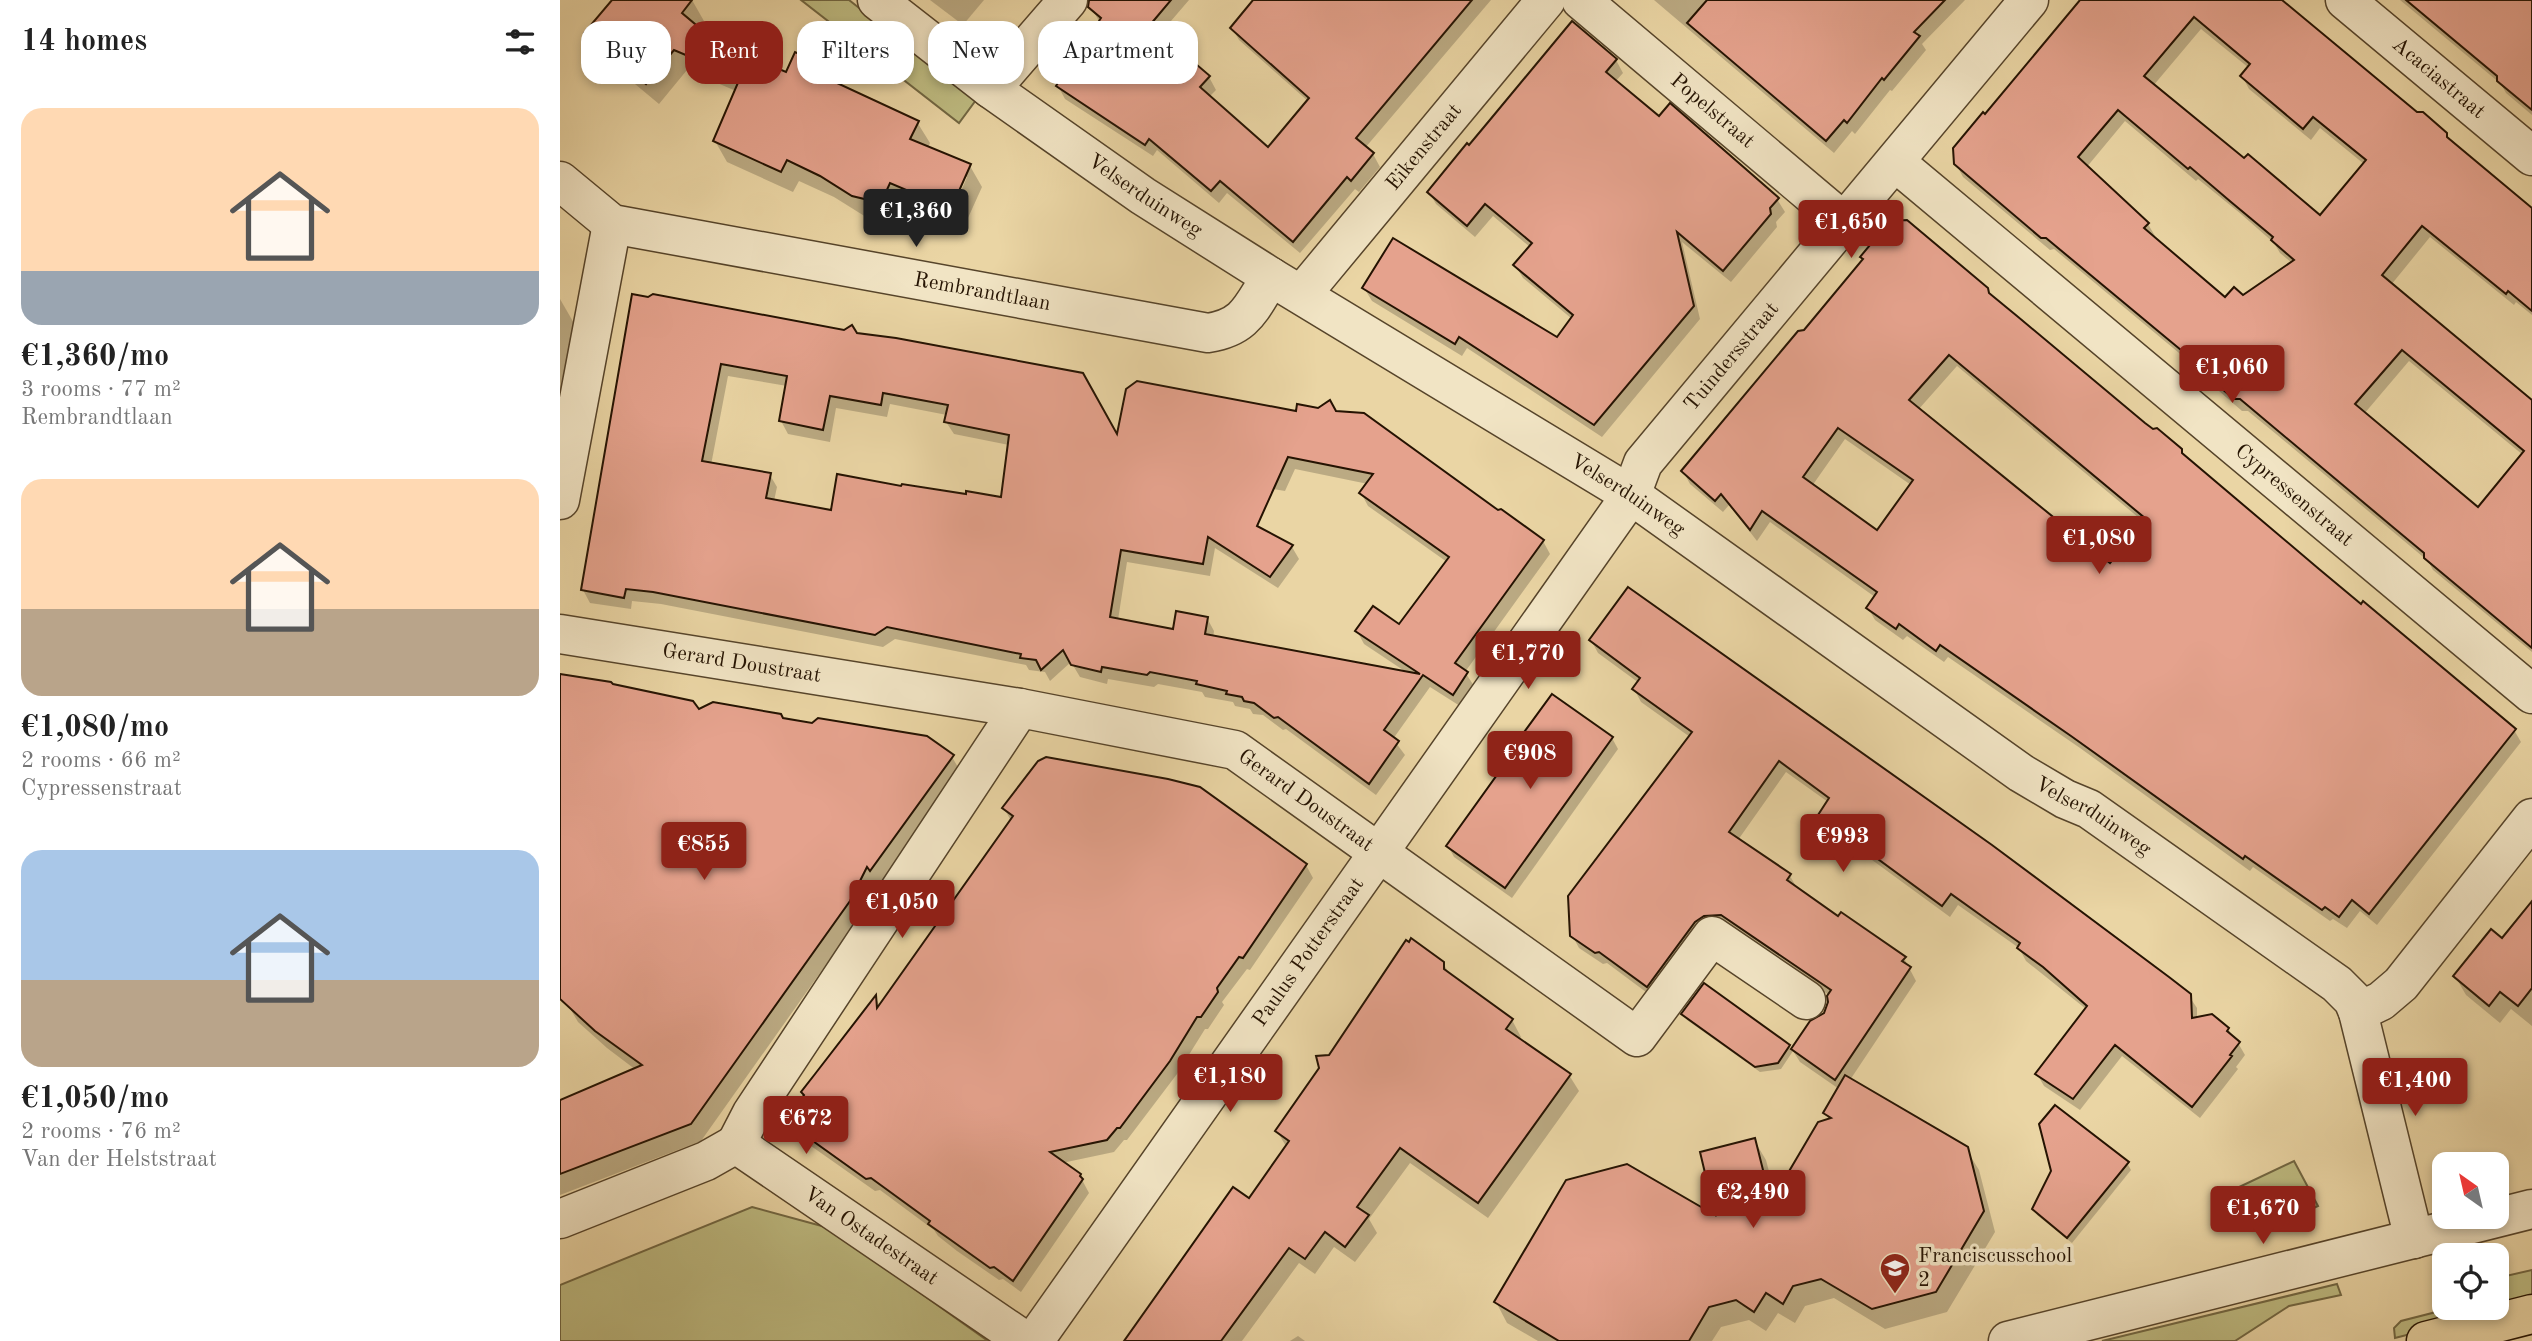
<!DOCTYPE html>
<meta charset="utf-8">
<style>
:root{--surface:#fff;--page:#f2f2f2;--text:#222;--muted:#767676;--accent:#8f2418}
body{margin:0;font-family:"Old Standard TT",serif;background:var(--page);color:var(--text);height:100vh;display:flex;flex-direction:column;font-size:26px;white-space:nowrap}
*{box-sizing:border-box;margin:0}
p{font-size:23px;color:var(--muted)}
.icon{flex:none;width:38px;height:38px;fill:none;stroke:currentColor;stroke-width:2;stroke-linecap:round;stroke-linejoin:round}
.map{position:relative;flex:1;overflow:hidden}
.side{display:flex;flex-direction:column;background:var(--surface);width:560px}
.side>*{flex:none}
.top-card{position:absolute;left:21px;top:21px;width:665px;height:63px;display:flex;gap:14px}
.needle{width:46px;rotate:326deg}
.fabs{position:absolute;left:1872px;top:1152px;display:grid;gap:14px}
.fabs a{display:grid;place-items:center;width:77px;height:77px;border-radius:14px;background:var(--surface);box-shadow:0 4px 10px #0003;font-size:35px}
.price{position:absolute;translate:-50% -60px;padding:0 16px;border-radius:7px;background:var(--accent);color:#fff;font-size:23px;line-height:46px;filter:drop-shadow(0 2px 4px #0008)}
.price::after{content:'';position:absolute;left:50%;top:42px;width:21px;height:16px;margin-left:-10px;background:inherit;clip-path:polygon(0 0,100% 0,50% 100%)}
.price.current{background:#222;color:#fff}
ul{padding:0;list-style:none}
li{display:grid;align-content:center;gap:14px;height:371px;padding:0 21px}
li span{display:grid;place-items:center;height:217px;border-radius:21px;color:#555}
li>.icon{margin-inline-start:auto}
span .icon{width:126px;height:126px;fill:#fffc;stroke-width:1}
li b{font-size:30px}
h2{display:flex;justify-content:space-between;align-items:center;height:84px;padding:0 21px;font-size:30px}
.pill{padding:0 24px;border-radius:21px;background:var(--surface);box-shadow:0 4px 10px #0003;font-size:24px;line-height:63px}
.pill.current{background:var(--accent);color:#fff}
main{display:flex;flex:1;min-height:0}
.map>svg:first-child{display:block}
.green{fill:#bebb81;stroke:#726742;stroke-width:2}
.shadow{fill:#0003;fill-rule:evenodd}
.building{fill:#e5a28d;stroke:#251302;stroke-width:2;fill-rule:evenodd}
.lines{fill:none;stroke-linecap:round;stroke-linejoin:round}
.minor-casing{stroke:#56442a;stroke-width:41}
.major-casing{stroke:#251302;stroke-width:41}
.minor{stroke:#f1e4c4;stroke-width:38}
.major{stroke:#ead5a4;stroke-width:38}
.labels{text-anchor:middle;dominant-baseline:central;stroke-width:7;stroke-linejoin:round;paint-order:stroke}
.street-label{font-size:21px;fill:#251302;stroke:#f1e4c4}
.poi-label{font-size:21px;fill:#251302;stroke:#f1e4c4;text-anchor:start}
</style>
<main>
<section class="side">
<h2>14 homes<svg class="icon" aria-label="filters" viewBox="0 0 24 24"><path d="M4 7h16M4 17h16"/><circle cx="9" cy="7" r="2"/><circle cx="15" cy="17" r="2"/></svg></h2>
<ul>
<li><span style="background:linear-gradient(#ffd9b3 75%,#9aa5b1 0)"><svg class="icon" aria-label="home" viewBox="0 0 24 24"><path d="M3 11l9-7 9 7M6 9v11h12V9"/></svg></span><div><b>€1,360/mo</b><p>3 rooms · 77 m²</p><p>Rembrandtlaan</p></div></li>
<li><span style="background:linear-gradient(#ffd9b3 60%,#b9a48a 0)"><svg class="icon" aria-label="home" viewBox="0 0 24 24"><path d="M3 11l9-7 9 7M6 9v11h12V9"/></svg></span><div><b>€1,080/mo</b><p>2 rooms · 66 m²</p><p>Cypressenstraat</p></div></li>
<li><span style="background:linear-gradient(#a9c7e8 60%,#b9a48a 0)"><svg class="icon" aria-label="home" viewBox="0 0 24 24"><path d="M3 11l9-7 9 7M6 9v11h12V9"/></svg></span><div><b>€1,050/mo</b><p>2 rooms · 76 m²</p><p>Van der Helststraat</p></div></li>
</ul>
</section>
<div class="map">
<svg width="1972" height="1341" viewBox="0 0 1972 1341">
<rect width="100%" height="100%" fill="#ead5a4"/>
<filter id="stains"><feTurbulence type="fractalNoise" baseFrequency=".00286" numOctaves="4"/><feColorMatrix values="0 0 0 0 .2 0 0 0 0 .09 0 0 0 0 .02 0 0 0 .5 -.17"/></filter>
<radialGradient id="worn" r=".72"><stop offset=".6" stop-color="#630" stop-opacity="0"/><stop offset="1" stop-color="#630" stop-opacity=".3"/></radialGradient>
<g class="green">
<polygon points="241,0 289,0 416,100 399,123"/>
<polygon points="1734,1161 1758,1206 1699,1233 1677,1188"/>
<polygon points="192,1207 269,1228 428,1341 0,1341 0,1285"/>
<polygon points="1972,1270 1972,1303 1835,1338 1834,1328 1841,1321 1880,1311 1885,1307 1937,1307 1937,1278"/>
<polygon points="1777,1284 1781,1295 1729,1306 1675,1341 1542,1341"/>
</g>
<g class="shadow">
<path d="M 53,0 L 132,0 L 144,21 L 138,29 L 186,69 L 227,75 L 267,69 L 276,85 L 357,122 L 370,143 L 368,148 L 410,166 L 422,187 L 403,229 L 342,203 L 333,223 L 306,217 L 274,197 L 239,181 L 233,192 L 167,162 L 155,141 L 176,91 L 127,70 L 99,104 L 39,54 L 27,33 ZM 403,177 L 407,177 L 390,217 L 386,216 Z"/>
<polygon points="370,0 424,0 403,25"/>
<polygon points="539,0 629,0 599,35 649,77 656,90 649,97 709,150 749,102 679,40 672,28 695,0 931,0 805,148 813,154 820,167 799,192 795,189 740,253 667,193 659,203 597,150 593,156 505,99 498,86 539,21 532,9"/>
<polygon points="1094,0 1407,0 1405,0 1362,44 1366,50 1332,91 1330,90 1295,134 1292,131 1274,153"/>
<path d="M 1523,0 L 1721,0 L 1856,113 L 1886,134 L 1890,142 L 1972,210 L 1972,315 L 1956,302 L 1954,305 L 1870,237 L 1831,285 L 1972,401 L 1972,652 L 1873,570 L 1868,561 L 1716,434 L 1688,411 L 1682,411 L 1659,391 L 1654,382 L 1607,343 L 1494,249 L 1490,250 L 1403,177 L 1396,164 L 1426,117 ZM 1641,29 L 1689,68 L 1682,76 L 1689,89 L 1751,140 L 1760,128 L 1804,164 L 1760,217 L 1684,161 L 1593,86 ZM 1565,121 L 1636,181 L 1638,179 L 1681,214 L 1714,243 L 1720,253 L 1732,263 L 1683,297 L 1665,299 L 1593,238 L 1595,236 L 1588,224 L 1526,168 ZM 1849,361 L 1963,455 L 1918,510 L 1804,414 Z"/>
<polygon points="1840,0 1972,0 1972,115 1946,93 1941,84"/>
<polygon points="1012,23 1056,60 1063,73 1055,82 1099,119 1217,199 1225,212 1216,222 1217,227 1171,282 1122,242 1140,319 1042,437 907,348 902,356 812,301 804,288 998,340 1012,319 963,278 955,265 970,247 933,216 915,237 876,204 869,192"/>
<path d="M 1302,258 L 1431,297 L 1758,570 L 1954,730 L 1961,742 L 1817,925 L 1800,911 L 1787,928 L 1773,919 L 1770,921 L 1693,867 L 1690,871 L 1520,748 L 1388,657 L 1384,662 L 1347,636 L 1343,640 L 1315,620 L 1308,608 L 1315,597 L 1210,522 L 1197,541 L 1169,505 L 1163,512 L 1130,484 L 1123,471 L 1245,331 L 1304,261 ZM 1397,366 L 1585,523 L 1550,565 L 1358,410 ZM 1285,439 L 1351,485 L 1317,533 L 1252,486 Z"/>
<path d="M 74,296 L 296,335 L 558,438 L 737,413 L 775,412 L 983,541 L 990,554 L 905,672 L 914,686 L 900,706 L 870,687 L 833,739 L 845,755 L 816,795 L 726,729 L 723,730 L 703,715 L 693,714 L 690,709 L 675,706 L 673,702 L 645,697 L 642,692 L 598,684 L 594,687 L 548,679 L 547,684 L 520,677 L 511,662 L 490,681 L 485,672 L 469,670 L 466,665 L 335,639 L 323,647 L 101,604 L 72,601 L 71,609 L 30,603 L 23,590 ZM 168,376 L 227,386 L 221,421 L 228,434 L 270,442 L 276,408 L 327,417 L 330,404 L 387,415 L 386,422 L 394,434 L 449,445 L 442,499 L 343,488 L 273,512 L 214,501 L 217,487 L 210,475 L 151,465 ZM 588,468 L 725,491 L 735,469 L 808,484 L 801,493 L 808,506 L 887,562 L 839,626 L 797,631 L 804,644 L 849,674 L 653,638 L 654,631 L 647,618 L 615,631 L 558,620 L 567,562 L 650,576 L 655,548 L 718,588 L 739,559 L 732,547 Z"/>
<polygon points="0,299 15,325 0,411"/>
<polygon points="1031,640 1629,996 1637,1008 1637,1019 1668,1029 1678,1043 1685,1055 1676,1067 1678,1069 1640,1118 1562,1056 1520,1110 1484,1086 1477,1074 1526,1009 1466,961 1459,948 1398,905 1390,917 1267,827 1260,815 1268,802 1226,772 1178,840 1230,876 1237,888 1278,918 1344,958 1356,981 1290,1080 1406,1149 1419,1170 1435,1232 1387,1312 1325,1329 1274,1298 1245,1306 1235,1323 1218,1313 1206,1331 1189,1320 1161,1327 1152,1341 978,1341 947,1323 936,1302 1158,1218 1194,1140 1206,1160 1216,1198 1270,1121 1265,1113 1279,1089 1240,1062 1233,1051 1221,1069 1200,1072 1127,1020 1123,1014 1229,1046 1232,1051 1251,1022 1265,1014 1269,995 1169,927 1094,998 1047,963 1043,964 1019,948 1012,935 1130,737 1081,702 1074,689 1079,683 1038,653"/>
<polygon points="0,681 138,711 222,720 392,757 402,774 321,886 318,882 299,918 141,1141 0,1195 0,1101 76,1070 47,1048 18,1022 8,1005 0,959"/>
<polygon points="1052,738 1058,749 952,898 894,857 888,846 954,755"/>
<polygon points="444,808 746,865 753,878 690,970 687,969 662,1002 664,1005 648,1029 645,1029 617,1074 567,1140 564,1140 554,1152 502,1163 520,1176 529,1193 461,1292 443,1279 439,1280 397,1251 378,1236 374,1230 320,1190 315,1191 234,1134 227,1121 316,999 320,1006 451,821"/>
<polygon points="1972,903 1972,1026 1951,1009 1940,1023 1906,995 1895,976 1942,940"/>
<polygon points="883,963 890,975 952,1020 961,1037 959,1040 1009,1075 1019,1091 928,1218 850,1163 809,1219 817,1233 795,1262 774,1247 755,1274 739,1263 682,1341 566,1341 689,1201 727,1148 717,1131 770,1056"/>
<polygon points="1567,1163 1571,1170 1512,1243 1477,1215 1474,1209"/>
<polygon points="738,1336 745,1341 730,1341"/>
</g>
<g class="building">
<polygon points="52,0 132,0 122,13 185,66 187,61 200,61 226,72 235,52 268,67 264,77 359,121 350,139 411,164 391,209 330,183 321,203 292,196 260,176 227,160 221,172 153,141 180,78 114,50 86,84 24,33"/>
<polygon points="529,0 611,0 590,25 650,76 640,87 708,147 749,98 670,28 693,0 912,0 796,138 814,153 791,181 787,177 733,242 660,181 651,191 589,139 585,145 496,86 541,18 528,7"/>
<polygon points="1147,0 1385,0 1354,32 1360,36 1324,80 1322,78 1287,123 1284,120 1266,141 1127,23"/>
<path d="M 1520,0 L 1722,0 L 1857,112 L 1863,112 L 1887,133 L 1887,137 L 1972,208 L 1972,311 L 1948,291 L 1946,294 L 1862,226 L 1822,275 L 1972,400 L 1972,648 L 1864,558 L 1864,553 L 1834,528 L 1680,399 L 1674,399 L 1649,378 L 1650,374 L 1598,331 L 1486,238 L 1481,238 L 1394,164 L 1393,148 L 1423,112 L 1425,114 ZM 1634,17 L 1690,64 L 1680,76 L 1743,129 L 1753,117 L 1806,160 L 1760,215 L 1688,154 L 1684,158 L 1584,76 ZM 1558,110 L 1628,169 L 1630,167 L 1671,202 L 1713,237 L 1711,240 L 1734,260 L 1683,295 L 1674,287 L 1665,297 L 1584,228 L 1589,223 L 1518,157 ZM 1842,350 L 1964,451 L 1918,507 L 1795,404 Z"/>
<polygon points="1846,0 1972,0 1972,110 1937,81 1937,76"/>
<polygon points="1012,21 1057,59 1046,72 1099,116 1110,103 1219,198 1210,208 1211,214 1163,271 1117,232 1134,306 1034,425 899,337 895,344 802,288 833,238 997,337 1013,315 953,265 972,243 925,204 907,226 867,192 907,143 909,145 929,121"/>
<path d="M 1347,220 L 1428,288 L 1429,293 L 1457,316 L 1585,423 L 1593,429 L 1597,428 L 1622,449 L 1622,453 L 1759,569 L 1801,604 L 1803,601 L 1956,729 L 1809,914 L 1792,900 L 1779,917 L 1765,907 L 1762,910 L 1685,856 L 1683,859 L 1511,736 L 1380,645 L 1376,651 L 1339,624 L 1336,629 L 1306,608 L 1317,592 L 1202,511 L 1190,530 L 1161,494 L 1155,501 L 1121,471 L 1238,331 L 1244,330 L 1303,259 L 1300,257 L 1330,221 ZM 1389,355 L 1586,519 L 1550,563 L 1349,400 ZM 1278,428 L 1353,480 L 1317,530 L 1243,477 Z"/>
<path d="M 72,294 L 88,297 L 93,294 L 284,330 L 292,325 L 297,333 L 336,338 L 523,373 L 557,434 L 566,389 L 577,381 L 736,411 L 737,404 L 758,408 L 770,400 L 776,411 L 804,413 L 938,510 L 941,509 L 984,540 L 895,663 L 908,672 L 893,695 L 863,675 L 824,730 L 839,741 L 809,784 L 718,717 L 714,718 L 694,703 L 684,701 L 682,697 L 666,694 L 667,691 L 636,684 L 637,681 L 590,672 L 587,675 L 542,667 L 541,672 L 511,665 L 503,650 L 481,670 L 476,660 L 460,658 L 461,654 L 327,627 L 315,635 L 93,592 L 66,589 L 64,598 L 21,590 ZM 161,364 L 227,376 L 219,421 L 263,430 L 270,396 L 321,405 L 323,393 L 388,405 L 384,422 L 449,435 L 441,497 L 406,491 L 406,494 L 342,484 L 341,486 L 277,474 L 271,510 L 206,498 L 211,473 L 142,461 ZM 728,457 L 813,474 L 799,493 L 889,557 L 839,624 L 813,606 L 795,631 L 860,674 L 645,634 L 648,617 L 616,611 L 613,629 L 550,617 L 561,550 L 643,564 L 648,537 L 710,577 L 733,545 L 697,526 Z"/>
<polygon points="1068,587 1432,845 1609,977 1631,994 1632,1018 1652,1014 1669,1028 1667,1031 1680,1042 1670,1055 1672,1056 1632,1107 1555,1045 1513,1099 1475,1074 1527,1006 1483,967 1457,948 1460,943 1433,924 1391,894 1382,906 1258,815 1269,798 1219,761 1169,832 1231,874 1227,880 1278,916 1281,912 1346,957 1342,961 1351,967 1275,1080 1231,1049 1250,1021 1264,1013 1268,1002 1267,996 1271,990 1161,915 1144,916 1135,922 1087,987 1039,952 1035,953 1010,936 1008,896 1132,732 1072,689 1080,678 1029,640"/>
<polygon points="0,674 51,682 53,684 133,701 139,709 153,702 221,714 223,718 252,723 258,718 367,736 394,755 310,871 307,867 290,901 131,1124 0,1174 0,1100 82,1065 35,1031 0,999"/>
<polygon points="992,694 1053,737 945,888 886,846 952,754 951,750"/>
<polygon points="486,757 608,779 640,787 747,864 683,958 679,957 657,988 658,992 641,1017 637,1017 610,1061 560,1128 557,1128 547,1140 490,1152 521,1174 520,1176 523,1179 453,1281 434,1267 430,1268 388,1238 368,1224 370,1221 311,1178 306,1179 225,1121 244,1095 241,1092 255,1074 316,995 317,1008 453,816 442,808 478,761"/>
<polygon points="1972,901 1972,988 1958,1006 1940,992 1929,1006 1893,976 1931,929 1942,938"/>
<polygon points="851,938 884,962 884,969 953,1019 946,1029 1011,1074 918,1203 840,1148 797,1207 809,1215 785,1247 765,1232 745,1259 729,1248 661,1341 564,1341 673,1187 689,1198 729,1141 715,1131 759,1068 756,1056 769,1055 846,940 849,942"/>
<polygon points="1144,983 1230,1045 1218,1063 1195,1067 1121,1014"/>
<polygon points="1285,1075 1408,1147 1424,1211 1376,1292 1312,1309 1261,1279 1233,1286 1223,1304 1206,1293 1194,1312 1176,1300 1149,1307 1129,1341 999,1341 934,1302 1006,1180 1067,1164 1155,1215 1140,1152 1195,1138 1211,1202 1258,1122 1271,1118 1263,1113"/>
<polygon points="1495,1105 1569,1162 1507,1238 1472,1209 1491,1171 1479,1124"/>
</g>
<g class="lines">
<g class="minor-casing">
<g id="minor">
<path id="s1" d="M 317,0 L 431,89 L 583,196 L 711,277 L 1071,495 L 1461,773 L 1505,799 L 1529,809 L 1777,984 L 1793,1000 L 1798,1012 L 1854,1239"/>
<path id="s2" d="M 1021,0 L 1284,222"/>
<path id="s3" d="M 1785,0 L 1972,156"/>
<polyline points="431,89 508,0"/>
<path id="s4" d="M 1335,162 L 1972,694"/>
<path id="s5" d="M 0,181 L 52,224 L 648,333 C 687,327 691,307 711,277"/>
<path id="s6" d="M 742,294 L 986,0"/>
<polyline points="0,500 52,224"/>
<path id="s7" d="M 0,634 L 460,708 L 675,750 L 1077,1037 L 1152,936 L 1246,1000"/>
<polyline points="1798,1012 1821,1001 1841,984 1972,818"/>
<polyline points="176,1144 192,1113 460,708"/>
<path id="s8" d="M 0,1219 L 146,1161 L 176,1144 L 465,1341"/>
<path id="s9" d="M 474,1341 L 1071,495 L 1083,463 L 1469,0"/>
<polyline points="1448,1341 1972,1209"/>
</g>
</g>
<g class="major-casing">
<polyline id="major" points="1866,1341 1972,1314"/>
</g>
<use href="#minor" class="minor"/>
<use href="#major" class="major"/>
</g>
<defs>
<g id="school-pin" transform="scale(1.575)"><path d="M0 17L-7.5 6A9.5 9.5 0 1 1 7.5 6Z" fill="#8f2418" stroke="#f1e4c4"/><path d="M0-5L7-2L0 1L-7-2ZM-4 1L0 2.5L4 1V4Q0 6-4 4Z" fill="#fff"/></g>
</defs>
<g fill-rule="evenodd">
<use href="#school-pin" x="1335" y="1268"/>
</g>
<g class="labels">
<g class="street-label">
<text stroke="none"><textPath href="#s3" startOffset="122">Acaciastraat</textPath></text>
<text stroke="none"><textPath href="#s2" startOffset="172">Popelstraat</textPath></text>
<text stroke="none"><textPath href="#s6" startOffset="191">Eikenstraat</textPath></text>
<text stroke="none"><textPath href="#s1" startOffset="332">Velserduinweg</textPath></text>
<text stroke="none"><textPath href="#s5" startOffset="444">Rembrandtlaan</textPath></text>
<text stroke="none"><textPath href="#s9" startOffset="1208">Tuindersstraat</textPath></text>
<text stroke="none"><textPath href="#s1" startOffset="900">Velserduinweg</textPath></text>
<text stroke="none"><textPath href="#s4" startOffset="520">Cypressenstraat</textPath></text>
<text stroke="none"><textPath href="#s7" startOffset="184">Gerard Doustraat</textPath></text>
<text stroke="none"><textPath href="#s7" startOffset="772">Gerard Doustraat</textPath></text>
<text stroke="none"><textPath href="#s1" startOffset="1466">Velserduinweg</textPath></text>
<text stroke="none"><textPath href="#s9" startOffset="476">Paulus Potterstraat</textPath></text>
<text stroke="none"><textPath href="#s8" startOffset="355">Van Ostadestraat</textPath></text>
</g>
<g class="poi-label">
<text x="1358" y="1256">Franciscusschool<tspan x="1358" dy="24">2</tspan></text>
</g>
</g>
<rect width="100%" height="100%" filter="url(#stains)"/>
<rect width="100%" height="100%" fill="url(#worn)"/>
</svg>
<div class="fabs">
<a><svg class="needle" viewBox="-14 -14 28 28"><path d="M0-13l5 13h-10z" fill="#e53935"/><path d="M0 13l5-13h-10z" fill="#767676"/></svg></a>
<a><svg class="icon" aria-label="locate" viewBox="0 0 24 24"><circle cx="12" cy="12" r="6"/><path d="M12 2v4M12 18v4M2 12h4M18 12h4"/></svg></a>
</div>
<b class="price current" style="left:356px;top:249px">€1,360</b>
<b class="price" style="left:1291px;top:260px">€1,650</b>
<b class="price" style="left:1672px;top:405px">€1,060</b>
<b class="price" style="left:1539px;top:576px">€1,080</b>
<b class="price" style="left:968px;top:691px">€1,770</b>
<b class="price" style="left:970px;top:791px">€908</b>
<b class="price" style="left:1283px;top:874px">€993</b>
<b class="price" style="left:144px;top:882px">€855</b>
<b class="price" style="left:342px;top:940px">€1,050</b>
<b class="price" style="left:670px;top:1114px">€1,180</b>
<b class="price" style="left:1855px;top:1118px">€1,400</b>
<b class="price" style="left:246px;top:1156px">€672</b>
<b class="price" style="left:1193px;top:1230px">€2,490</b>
<b class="price" style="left:1703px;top:1246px">€1,670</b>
<div class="top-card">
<a class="pill">Buy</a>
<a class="pill current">Rent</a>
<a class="pill">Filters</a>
<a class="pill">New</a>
<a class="pill">Apartment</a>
</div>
</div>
</main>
